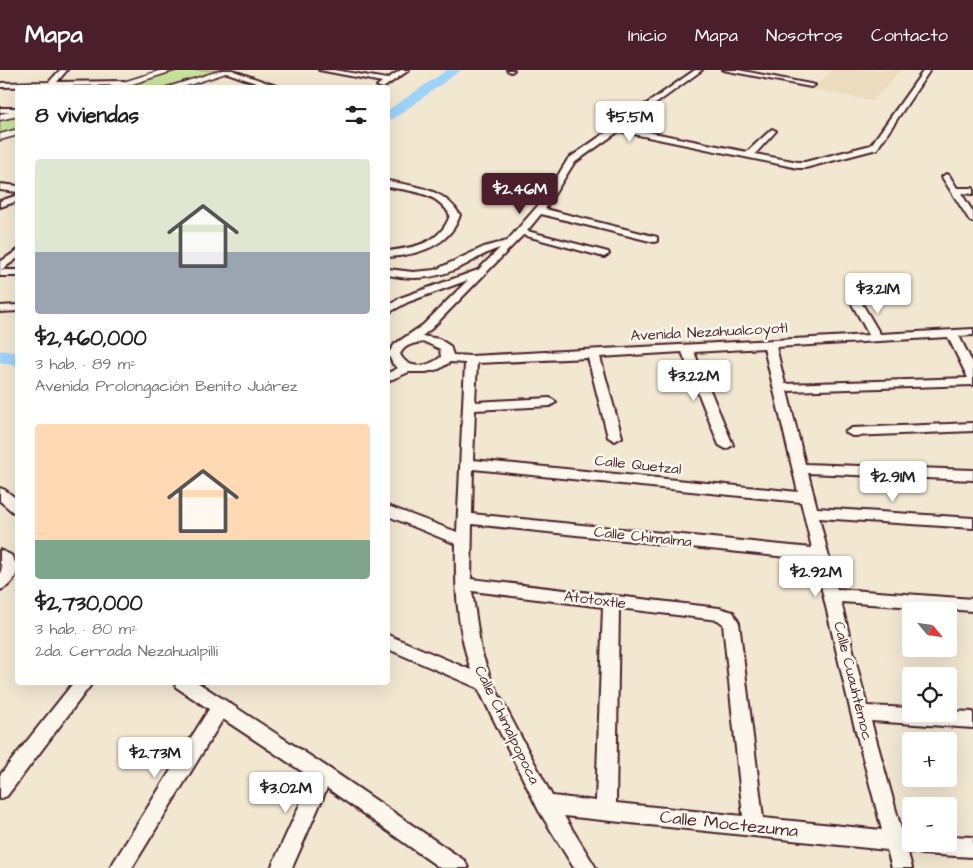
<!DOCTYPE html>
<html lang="es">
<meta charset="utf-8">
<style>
:root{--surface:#fff;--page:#f6f6f6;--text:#202124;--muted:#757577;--accent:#4a1f2b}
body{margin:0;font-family:"Architects Daughter",sans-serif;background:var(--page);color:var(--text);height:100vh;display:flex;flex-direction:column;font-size:19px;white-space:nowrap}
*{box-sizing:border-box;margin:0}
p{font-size:16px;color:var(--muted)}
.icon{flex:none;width:28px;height:28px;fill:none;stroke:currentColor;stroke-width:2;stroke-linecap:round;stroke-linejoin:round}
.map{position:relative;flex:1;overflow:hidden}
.sheet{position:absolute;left:15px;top:15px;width:375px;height:600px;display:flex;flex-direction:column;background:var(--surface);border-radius:5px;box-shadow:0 5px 20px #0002}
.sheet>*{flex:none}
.needle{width:32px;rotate:119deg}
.controls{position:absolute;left:902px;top:532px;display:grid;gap:10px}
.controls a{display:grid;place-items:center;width:55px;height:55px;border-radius:5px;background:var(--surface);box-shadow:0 5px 20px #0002;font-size:25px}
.price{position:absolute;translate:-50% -42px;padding:0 11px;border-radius:5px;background:#fff;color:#222;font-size:16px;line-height:32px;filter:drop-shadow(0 1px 2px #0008)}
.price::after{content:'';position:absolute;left:50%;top:30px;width:15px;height:11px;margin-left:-8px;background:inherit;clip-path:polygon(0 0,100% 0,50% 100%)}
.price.on{background:var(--accent);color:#fff}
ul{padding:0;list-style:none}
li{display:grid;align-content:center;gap:10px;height:265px;padding:0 20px}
li span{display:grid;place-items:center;height:155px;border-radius:5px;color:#555}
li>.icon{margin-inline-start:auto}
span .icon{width:90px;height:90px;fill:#fffc;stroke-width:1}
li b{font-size:21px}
h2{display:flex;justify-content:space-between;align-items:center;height:60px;padding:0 20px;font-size:21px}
header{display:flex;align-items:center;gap:30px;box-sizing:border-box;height:70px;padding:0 25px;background:var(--accent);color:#fff}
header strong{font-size:24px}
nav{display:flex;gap:28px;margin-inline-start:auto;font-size:18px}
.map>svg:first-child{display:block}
.built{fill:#ecdcbe}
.green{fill:#c7e39a;stroke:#888162}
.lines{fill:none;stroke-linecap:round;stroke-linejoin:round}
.river{fill:#9dd2fb;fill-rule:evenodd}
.minor-casing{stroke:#4a1f2b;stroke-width:4}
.major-casing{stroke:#4a1f2b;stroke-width:3}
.minor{fill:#fbf7ec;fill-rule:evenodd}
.major{fill:#fbf7ec;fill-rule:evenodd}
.labels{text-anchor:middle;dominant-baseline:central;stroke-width:5;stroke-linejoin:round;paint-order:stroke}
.street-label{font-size:15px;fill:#4a1f2b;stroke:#fbf7ec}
.near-street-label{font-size:18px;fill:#4a1f2b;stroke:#fbf7ec}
</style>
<header>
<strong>Mapa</strong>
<nav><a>Inicio</a><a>Mapa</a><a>Nosotros</a><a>Contacto</a></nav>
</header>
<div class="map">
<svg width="973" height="798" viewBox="0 0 973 798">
<rect width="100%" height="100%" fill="#f2e7d1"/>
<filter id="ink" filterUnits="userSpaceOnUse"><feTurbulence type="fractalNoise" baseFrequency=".02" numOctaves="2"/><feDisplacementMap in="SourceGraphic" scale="10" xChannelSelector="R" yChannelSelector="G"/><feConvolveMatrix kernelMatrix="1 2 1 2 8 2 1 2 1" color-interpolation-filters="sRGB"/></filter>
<g filter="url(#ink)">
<polygon class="built" points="833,0 901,0 873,31 812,19"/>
<g class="green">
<polygon points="181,0 223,0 163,17 115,18"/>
<polygon points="17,44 17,60 0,65 0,48"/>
</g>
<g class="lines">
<g class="river">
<polygon points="447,0 461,0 393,49 388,50 388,40"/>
<polygon points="0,280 18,283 18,296 0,292"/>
</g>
<g class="minor-casing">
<g id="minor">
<polygon points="60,0 67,0 57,12 124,11 128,13 124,15 0,17 0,13 49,12"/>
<polygon points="224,0 231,0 282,18 270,18 225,2"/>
<polygon points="319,0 334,0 387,9 401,0 409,0 383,18 377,16 382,12"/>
<polygon points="507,0 514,0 511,2"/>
<path d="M 695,0 L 702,0 L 624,57 L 747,82 L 772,59 L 776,61 L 755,84 L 798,92 L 805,92 L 871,75 L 924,0 L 930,0 L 877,79 L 805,98 L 798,98 L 619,61 L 574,93 L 545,139 L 657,167 L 657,171 L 654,172 L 541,144 L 527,161 L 608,182 L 609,184 L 604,187 L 523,165 L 431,259 L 422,266 L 439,269 L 450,276 L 453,285 L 471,286 L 869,265 L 852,234 L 857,231 L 861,232 L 880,264 L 973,259 L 973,265 L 959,266 L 973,294 L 973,315 L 787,321 L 805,394 L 973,400 L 973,410 L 808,403 L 817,438 L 973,448 L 973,458 L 819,448 L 837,519 L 973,529 L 973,541 L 841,532 L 867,636 L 911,638 L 911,644 L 949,644 L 949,641 L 973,642 L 973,658 L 871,651 L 902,762 L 911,763 L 911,774 L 949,774 L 949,766 L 973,767 L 973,787 L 921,784 L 915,781 L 908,783 L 912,798 L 892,798 L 887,780 L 564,746 L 596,798 L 574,798 L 539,741 L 478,618 L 388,579 L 388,565 L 471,600 C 457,559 455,516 456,474 L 388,446 L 388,436 L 457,462 L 465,293 L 450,292 L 439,299 L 426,302 L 409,302 L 388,311 L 388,303 L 398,298 L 393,294 L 388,284 L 395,274 L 423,255 L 468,210 L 408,232 L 388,243 L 388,236 L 400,228 L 478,200 L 500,178 C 487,182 476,189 465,195 C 439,208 416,211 388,205 L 388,199 L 413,202 L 435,200 L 484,177 L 507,171 L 543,130 L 568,89 ZM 948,267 L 968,308 L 785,314 L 776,277 ZM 425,272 L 440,279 L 441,287 C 428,297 408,301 400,284 C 405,274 415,273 425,272 ZM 764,278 L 798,422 L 473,390 L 475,340 L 550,336 L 556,332 L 550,328 L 475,332 L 477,293 L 588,288 L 608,367 L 615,371 L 622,367 L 600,287 L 682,282 L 719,375 L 726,379 L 733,375 L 694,282 ZM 473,399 L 801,432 L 812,478 L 472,444 ZM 472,454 L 815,490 L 851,643 L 882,760 L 763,748 L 739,553 L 733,542 L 719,538 L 471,509 ZM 472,521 L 603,537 L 596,731 L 552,726 L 492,612 L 481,581 ZM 619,538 L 718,550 L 723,554 L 743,746 L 616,733 Z"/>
<polygon points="723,0 738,0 815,15 811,17"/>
<rect x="0" y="38" width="18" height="4"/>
<polygon points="946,104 949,105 957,118 973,118 973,124 961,123 973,142 973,152 970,151 942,107"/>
<path d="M 388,111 C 416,117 444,118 460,145 C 450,176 418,185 388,187 L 388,181 C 414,178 441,173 450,145 C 437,122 411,121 388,117 Z"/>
<polygon points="0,114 18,116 18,122 0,120"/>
<polygon points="18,125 18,131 0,137 0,131"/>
<polygon points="18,180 18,188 1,200 18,200 18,206 0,206 0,192"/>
<polygon points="18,235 18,241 0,242 0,236"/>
<polygon points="973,353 973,361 852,366 845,362 852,358"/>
<polygon points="0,418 5,420 18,430 18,443 13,442 0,431"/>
<path d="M 0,480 L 11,485 L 18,497 C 16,508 11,516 0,520 L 0,504 L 2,497 L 0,493 Z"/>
<polygon points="74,612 93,612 7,726 0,729 0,705"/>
<polygon points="174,612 197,612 330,699 465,791 468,798 440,798 327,718 292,798 271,798 312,708 223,649 132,798 110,798 209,639 176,617"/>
</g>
</g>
<g class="major-casing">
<g id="major">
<polygon points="162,0 176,0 120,18 104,18"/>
<polygon points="222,0 235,0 180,18 165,18"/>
<polygon points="18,40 18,46 0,50 0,44"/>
<polygon points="18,59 18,65 0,70 0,64"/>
</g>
</g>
<use href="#minor" class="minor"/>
<use href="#major" class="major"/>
</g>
</g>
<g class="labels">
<g class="street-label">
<text transform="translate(709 262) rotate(-3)">Avenida Nezahualcoyotl</text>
<text transform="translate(638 395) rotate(6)">Calle Quetzal</text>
<text transform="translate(643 467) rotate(6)">Calle Chimalma</text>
<text transform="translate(595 530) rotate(7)">Atotoxtle</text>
<text transform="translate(853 611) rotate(76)">Calle Cuauhtémoc</text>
<text transform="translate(507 655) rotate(64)">Calle Chimalpopoca</text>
</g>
<g class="near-street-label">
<text transform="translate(729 754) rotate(6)">Calle Moctezuma</text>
</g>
</g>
</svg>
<div class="controls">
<a><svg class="needle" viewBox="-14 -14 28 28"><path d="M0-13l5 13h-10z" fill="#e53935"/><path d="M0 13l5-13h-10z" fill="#757577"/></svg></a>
<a><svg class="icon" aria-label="locate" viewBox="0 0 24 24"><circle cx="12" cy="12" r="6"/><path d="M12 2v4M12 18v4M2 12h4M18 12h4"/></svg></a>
<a>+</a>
<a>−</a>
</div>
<b class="price" style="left:630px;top:73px">$5.5M</b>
<b class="price on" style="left:520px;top:145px">$2.46M</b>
<b class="price" style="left:878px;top:245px">$3.21M</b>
<b class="price" style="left:694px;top:332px">$3.22M</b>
<b class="price" style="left:893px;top:433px">$2.91M</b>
<b class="price" style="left:816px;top:528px">$2.92M</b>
<b class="price" style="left:155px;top:709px">$2.73M</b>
<b class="price" style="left:286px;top:744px">$3.02M</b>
<section class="sheet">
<h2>8 viviendas<svg class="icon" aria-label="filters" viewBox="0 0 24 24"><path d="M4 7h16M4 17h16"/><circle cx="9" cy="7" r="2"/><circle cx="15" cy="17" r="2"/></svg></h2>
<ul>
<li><span style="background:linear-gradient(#dfe7d0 60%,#9aa5b1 0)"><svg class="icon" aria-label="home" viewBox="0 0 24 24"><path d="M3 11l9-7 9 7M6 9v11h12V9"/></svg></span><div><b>$2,460,000</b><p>3 hab. · 89 m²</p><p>Avenida Prolongación Benito Juárez</p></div></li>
<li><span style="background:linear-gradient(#ffd9b3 75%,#7fa58c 0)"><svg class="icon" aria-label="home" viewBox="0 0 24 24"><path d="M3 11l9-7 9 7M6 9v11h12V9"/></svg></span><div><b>$2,730,000</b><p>3 hab. · 80 m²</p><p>2da. Cerrada Nezahualpilli</p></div></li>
</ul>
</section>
</div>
